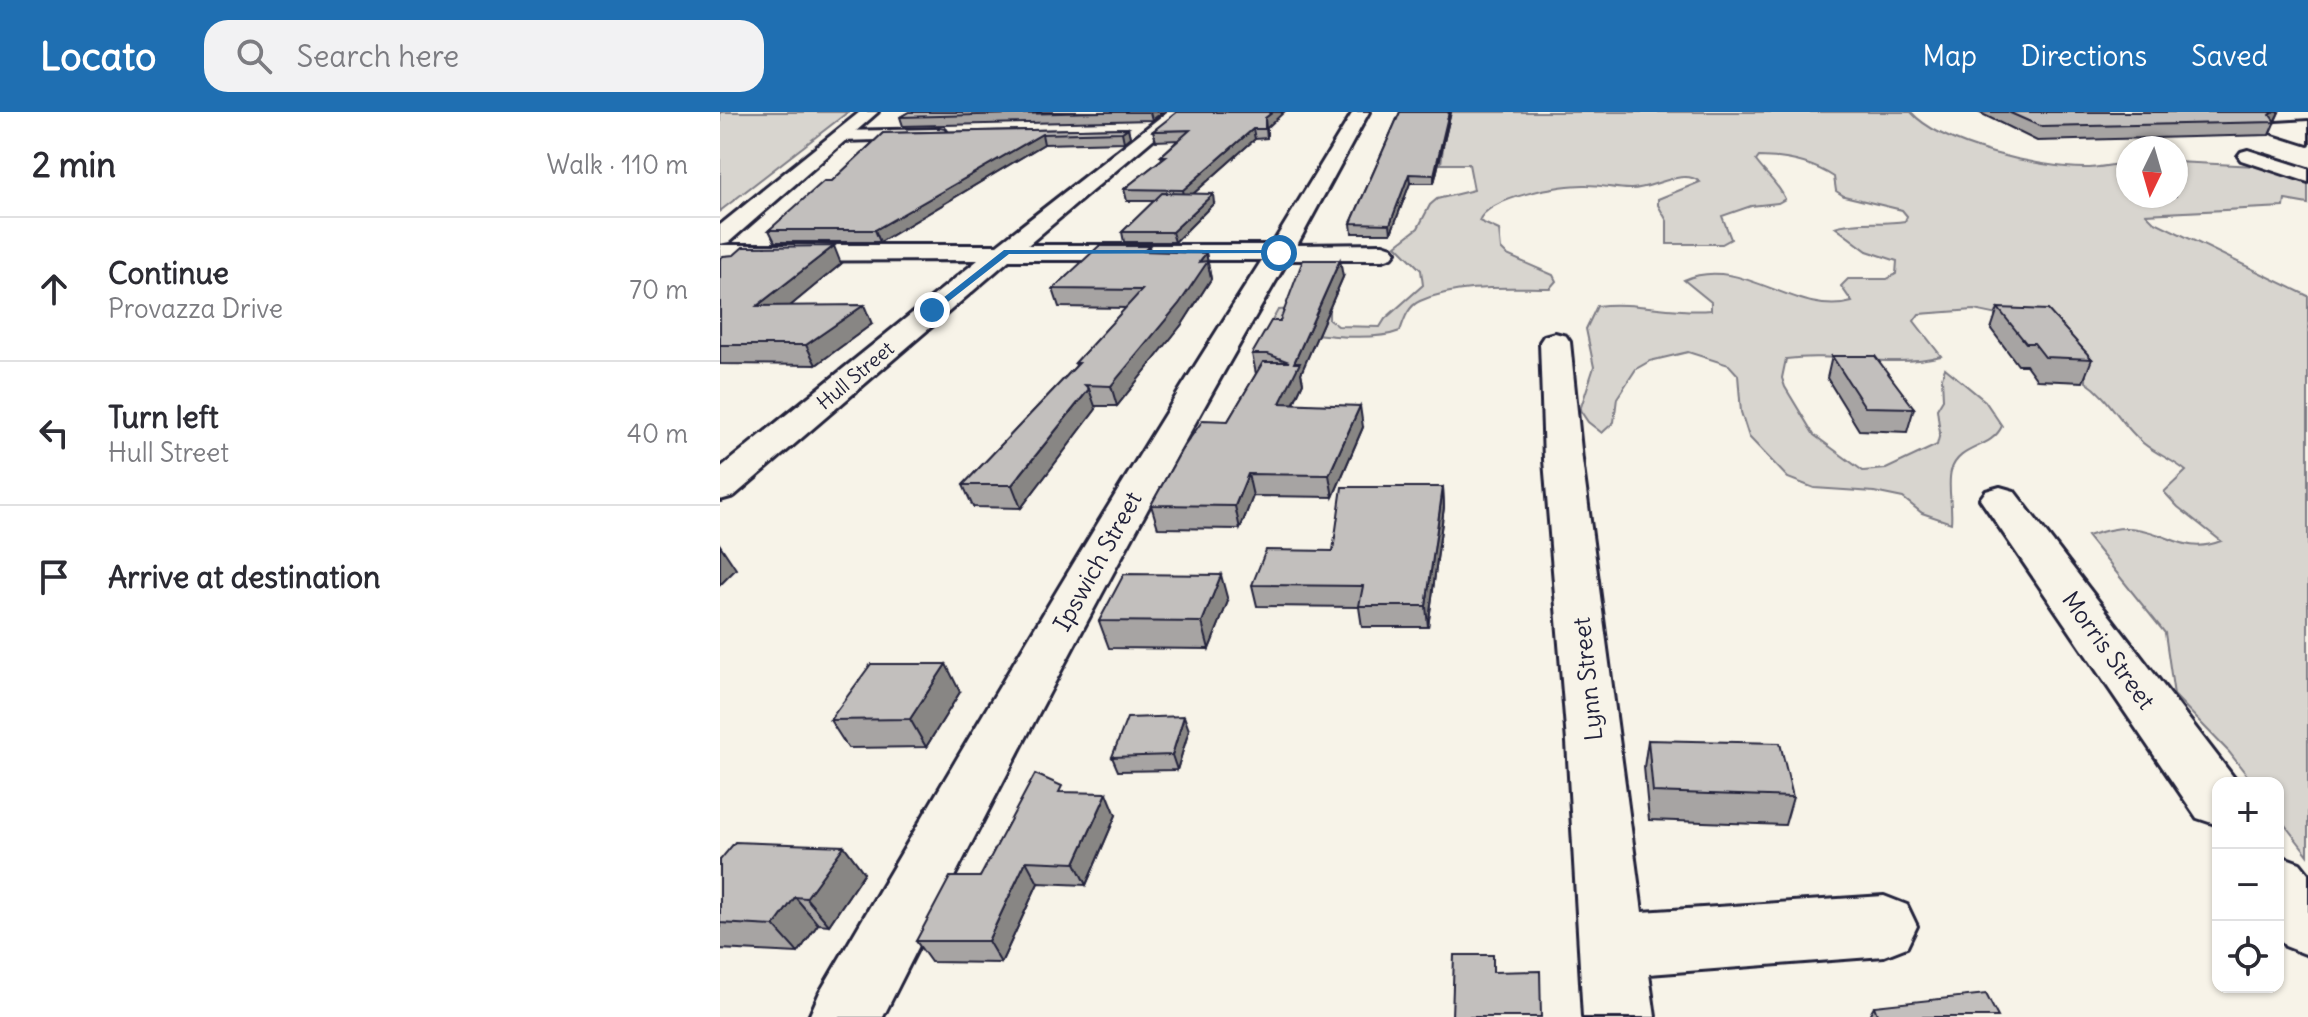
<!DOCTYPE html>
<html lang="en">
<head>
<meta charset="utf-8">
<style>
	body { margin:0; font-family:Delius,sans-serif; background:#f2f2f3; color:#2b2b33 }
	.controls { position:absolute; right:24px; bottom:24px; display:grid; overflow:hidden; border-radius:16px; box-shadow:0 2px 6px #0004 }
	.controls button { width:72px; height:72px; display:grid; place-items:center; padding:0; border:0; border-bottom:2px solid #e1e1e2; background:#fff; color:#2b2b33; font:40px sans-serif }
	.compass { position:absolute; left:1396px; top:24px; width:72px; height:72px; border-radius:50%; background:#fff; box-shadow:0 2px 6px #0004; rotate:185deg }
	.stop { position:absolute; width:24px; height:24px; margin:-18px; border:6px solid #1f6fb2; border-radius:50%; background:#fff }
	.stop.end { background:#1f6fb2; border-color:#fff; box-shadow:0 2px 8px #0008 }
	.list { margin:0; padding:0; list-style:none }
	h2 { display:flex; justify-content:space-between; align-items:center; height:104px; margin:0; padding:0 32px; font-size:34px }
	h2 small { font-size:26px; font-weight:400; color:#7c7c81 }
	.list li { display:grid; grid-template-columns:52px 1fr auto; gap:24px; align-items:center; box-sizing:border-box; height:144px; padding:0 32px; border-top:2px solid #e1e1e2 }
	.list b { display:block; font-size:30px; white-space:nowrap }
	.list p { margin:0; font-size:26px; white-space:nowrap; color:#7c7c81 }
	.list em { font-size:26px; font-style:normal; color:#7c7c81 }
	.icon { flex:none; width:44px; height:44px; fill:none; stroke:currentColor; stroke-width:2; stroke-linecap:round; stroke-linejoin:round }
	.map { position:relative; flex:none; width:1588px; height:905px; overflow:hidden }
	header { display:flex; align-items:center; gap:48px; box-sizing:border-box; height:112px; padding:0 40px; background:#1f6fb2; color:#fff }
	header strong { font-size:38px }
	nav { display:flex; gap:44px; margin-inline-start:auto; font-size:28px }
	.search { width:560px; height:72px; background:#f2f2f3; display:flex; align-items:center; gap:20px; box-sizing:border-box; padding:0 28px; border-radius:24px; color:#7c7c81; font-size:30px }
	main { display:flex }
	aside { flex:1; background:#fff }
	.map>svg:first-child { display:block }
	.green { fill:#d8d5cf; stroke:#7d7c85; stroke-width:2 }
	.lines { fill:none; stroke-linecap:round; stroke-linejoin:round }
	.minor-casing { stroke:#22223b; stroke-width:6 }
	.major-casing { stroke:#22223b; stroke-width:6 }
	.minor { fill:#f7f3e8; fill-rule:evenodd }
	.major { fill:#f7f3e8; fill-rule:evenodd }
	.wall { fill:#a7a4a3; stroke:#22223b; stroke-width:2 }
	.shaded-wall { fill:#888684; stroke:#22223b; stroke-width:2 }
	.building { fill:#c2bfbd; stroke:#22223b; stroke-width:2 }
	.route { fill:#1f6fb2 }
	.labels { text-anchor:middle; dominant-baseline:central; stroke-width:7; stroke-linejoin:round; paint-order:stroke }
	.far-street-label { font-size:20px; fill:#22223b; stroke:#f7f3e8 }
	.street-label { font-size:24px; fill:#22223b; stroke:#f7f3e8 }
</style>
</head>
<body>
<header>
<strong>Locato</strong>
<div class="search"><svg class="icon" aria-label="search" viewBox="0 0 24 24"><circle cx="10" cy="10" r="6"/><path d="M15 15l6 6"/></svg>Search here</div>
<nav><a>Map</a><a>Directions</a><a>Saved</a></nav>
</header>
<main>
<aside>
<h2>2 min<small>Walk · 110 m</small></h2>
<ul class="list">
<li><svg class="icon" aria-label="ahead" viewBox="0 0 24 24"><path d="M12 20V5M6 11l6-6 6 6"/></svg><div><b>Continue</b><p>Provazza Drive</p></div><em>70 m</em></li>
<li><svg class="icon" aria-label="left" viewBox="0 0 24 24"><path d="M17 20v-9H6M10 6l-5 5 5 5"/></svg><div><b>Turn left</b><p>Hull Street</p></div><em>40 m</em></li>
<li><svg class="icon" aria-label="arrive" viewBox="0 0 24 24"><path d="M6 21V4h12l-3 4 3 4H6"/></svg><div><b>Arrive at destination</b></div></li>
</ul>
</aside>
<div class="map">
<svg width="1588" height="905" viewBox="0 0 1588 905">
	<rect width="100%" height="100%" fill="#f7f3e8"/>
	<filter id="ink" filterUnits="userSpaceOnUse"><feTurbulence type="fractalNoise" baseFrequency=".0125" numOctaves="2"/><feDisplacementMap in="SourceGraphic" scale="16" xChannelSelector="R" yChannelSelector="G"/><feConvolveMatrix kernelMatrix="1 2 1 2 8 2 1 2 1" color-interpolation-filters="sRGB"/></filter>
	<g filter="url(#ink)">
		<!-- green -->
		<g class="green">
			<polygon points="0,0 128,0 0,99"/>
			<path d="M707,0H1191C1221,34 1320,56 1365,56C1380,56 1393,52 1408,51V84H1456V50L1537,54L1588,67V92L1565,88L1564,95L1426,102L1433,109L1588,184V743L1558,704V671H1533L1509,640L1454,583L1445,521L1367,424C1383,419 1400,414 1417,417C1451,422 1465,443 1501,429L1458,395L1444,380L1466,359C1453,348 1436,342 1423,331C1401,313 1390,286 1366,270V252L1297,207L1254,198L1199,202L1194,209L1221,244C1170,257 1118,240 1066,247L1062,266L1065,275L1094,323L1143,359L1166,357L1217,333L1220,321L1217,297L1223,287L1222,266L1225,256L1265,289L1282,314C1271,338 1239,332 1231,359C1227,375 1233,394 1231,411L1202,401L1183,386L1154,380L1094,376L1068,366L1029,325L1021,300L1018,263L1009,253L968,240L930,249L916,257L897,286L894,310L882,321L868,310L860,298L874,255L866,217L877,194C915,189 953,202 991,198V190L964,168C1022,142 1075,206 1132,190L1121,174L1128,167H1167L1176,162L1177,149L1147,139L1115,115C1136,108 1162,113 1185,109L1187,104L1182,98L1124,84L1116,79L1114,65C1091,50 1065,45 1039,45L1036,49C1046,63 1058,71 1065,87L1058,91L1031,94L1002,104L1011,127L1002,132H947V109L938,93V87L980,70C962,55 932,78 910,77C896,77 881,73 867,73C843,72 768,85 759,109L779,118L781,137L787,143L833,163L836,169L830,176C787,176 740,172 700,189C688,194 684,208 680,219C650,231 581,222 549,214L558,198L594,196L609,199V207L618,214L660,215L665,207L703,173L701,158L676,133L698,116L710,93L717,87L754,78L749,52H721L726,11Z"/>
		</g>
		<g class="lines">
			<!-- minor casing -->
			<g class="minor-casing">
				<g id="minor">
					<path d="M447,0H465L308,133H552L633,0H649L577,133L663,132L672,135L676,140L672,145L663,148H568C424,395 292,649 163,905H89L100,880C244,634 388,388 542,148H289L14,384L0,388V356L258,148L0,149V133H277Z"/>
					<polygon points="1588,9 1588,32 1550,20 1547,16 1556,11"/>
					<polygon points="219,17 225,18 228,22 225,26 121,29 112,24 121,19"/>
					<polygon points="1528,38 1588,57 1588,70 1521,48 1518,44 1521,40"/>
					<polygon points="835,221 846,224 850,230 862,348 922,800 1164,784 1187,793 1197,814 1187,835 1164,844 929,862 935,905 863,905 847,630 824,348 820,230 824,224"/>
					<polygon points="1280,375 1294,379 1518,671 1498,671 1498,713 1477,706 1260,387 1266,379"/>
					<polygon points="1558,743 1580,751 1588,761 1588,843 1565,834 1558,824"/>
				</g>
			</g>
			<!-- major casing -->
			<g class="major-casing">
				<polygon id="major" points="140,0 158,0 9,130 0,132 0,113"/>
			</g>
			<!-- minor -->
			<use href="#minor" class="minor"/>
			<!-- major -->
			<use href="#major" class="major"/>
		</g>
		<!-- wall -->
		<g class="wall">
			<polygon points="189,0 443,0 432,8 183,14 180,5"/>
			<polygon points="680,0 731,0 714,71 690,71 671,121 632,121 631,111"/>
			<polygon points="1258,0 1559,0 1549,23 1317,29"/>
			<polygon points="408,16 410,25 404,30 324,32 160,130 55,130 49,118 112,69 163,21"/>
			<polygon points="547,16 547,26 535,27 473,82 494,91 455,130 404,130 402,120 434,89 407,89 404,77 442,47 441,44 458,28 436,29 433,19"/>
			<polygon points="429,134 430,139 486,141 491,167 463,211 397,294 374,294 376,297 301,396 253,395 243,373 356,254 355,251 406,196 339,195 333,177"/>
			<polygon points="0,147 121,152 70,194 152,212 96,253 0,252"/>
			<polygon points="623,165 581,261 583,271 574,291 643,315 613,385 533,384 520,417 438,416 431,393 508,309 536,262 532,242 560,209"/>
			<polygon points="1278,196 1372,247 1363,270 1317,268 1306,253 1298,253 1271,217"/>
			<polygon points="1112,244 1194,296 1187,320 1139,318 1107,266"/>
			<polygon points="723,375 724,395 708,515 642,515 639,495 537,494 532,473 613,439"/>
			<polygon points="508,489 489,537 389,536 379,509"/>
			<polygon points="240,580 206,635 128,636 110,608"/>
			<polygon points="469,618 457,658 398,659 392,645"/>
			<polygon points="928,628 1073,685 1065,713 929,708 924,655"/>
			<polygon points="344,680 396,703 366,773 318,771 281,851 211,850 196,829"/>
			<polygon points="124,734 144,761 109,813 98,812 78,841 0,837 0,748"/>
			<polygon points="1154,894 1278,905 1148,905"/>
		</g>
		<!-- shaded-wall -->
		<g class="shaded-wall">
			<polygon points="430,0 443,0 432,8"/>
			<polygon points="553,0 564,0 547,16 547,26 545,6"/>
			<polygon points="729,0 731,0 714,71 714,63"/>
			<polygon points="1554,0 1559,0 1555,8 1552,10 1550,3"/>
			<polygon points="408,16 410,25 404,30 402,20"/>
			<polygon points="533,17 535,27 465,89 463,78"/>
			<polygon points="322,22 324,32 160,130 155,118"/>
			<polygon points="689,62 690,71 671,121 670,112"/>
			<polygon points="493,82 494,91 455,130 452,120"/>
			<polygon points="114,134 121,152 47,213 37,194"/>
			<polygon points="486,141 491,167 463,211 397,294 391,274"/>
			<polygon points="620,148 623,165 581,261 583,271 564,312 560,291 574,251"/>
			<polygon points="144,193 152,212 96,253 86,233"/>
			<polygon points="369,277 376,297 301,396 292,373"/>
			<polygon points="640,294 643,315 613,385 609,363"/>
			<polygon points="528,362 533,384 520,417 515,394"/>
			<polygon points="723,375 724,395 708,515 706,494"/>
			<polygon points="0,433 16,457 0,473"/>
			<polygon points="501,463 508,489 489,537 482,510"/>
			<polygon points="226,552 240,580 206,635 190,607"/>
			<polygon points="464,604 469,618 457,658 452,643"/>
			<polygon points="387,681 396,703 366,773 355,751"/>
			<polygon points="124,734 144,761 109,813 86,786"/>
			<polygon points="306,749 318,771 281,851 268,829"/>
			<polygon points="75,785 98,812 78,841 54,814"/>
		</g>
		<!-- building -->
		<g class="building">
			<polygon points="189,0 383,0 180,5"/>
			<polygon points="457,0 553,0 545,6 545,17 533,17 463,78 404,77 446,44 441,44 470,18 433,19"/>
			<polygon points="680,0 729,0 714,63 689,62 670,112 631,111"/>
			<polygon points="1288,0 1554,0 1550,3 1555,10 1322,15"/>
			<polygon points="408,16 402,20 322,22 155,118 49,118 104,69 112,69 163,21"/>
			<polygon points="442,81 493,82 452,120 402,120"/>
			<polygon points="114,134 37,194 144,193 86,233 0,233 0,147 3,144 14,143 23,135"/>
			<polygon points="379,134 429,134 424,139 486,141 479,150 488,149 459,192 391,274 365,273 369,277 292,373 243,373 359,251 355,251 422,178 333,177"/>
			<polygon points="583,148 620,148 574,251 580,251 560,291 640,294 609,363 528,362 515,394 431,393 461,339 483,308 508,309 543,250 569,250 548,242 532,242 551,209 560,209"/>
			<polygon points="1278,196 1328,198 1372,247 1325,245 1314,231 1306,231"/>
			<polygon points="1112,244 1155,244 1194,296 1145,295"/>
			<polygon points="622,375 723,375 706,494 639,494 643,474 532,473 546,438 613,439"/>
			<polygon points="404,462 501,463 482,510 379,509"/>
			<polygon points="151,552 226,552 190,607 110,608"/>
			<polygon points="464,604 452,643 392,645 407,606"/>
			<polygon points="928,628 1060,631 1073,685 933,680"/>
			<polygon points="315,662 342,674 339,680 387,681 355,751 306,749 268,829 196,829 230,765 260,765"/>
			<polygon points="15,730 124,734 86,786 75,785 54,814 0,811 0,748"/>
			<polygon points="734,843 773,843 773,860 820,859 821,905 732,905"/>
			<polygon points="1266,882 1278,905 1158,905 1154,894"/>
		</g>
	</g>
	<!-- route -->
	<polygon class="route" points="284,138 559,138 562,141 289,142 215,200 209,200 209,197"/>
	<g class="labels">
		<!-- far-street labels -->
		<g class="far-street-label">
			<text transform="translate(135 263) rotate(-40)">Hull Street</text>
		</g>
		<!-- street labels -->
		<g class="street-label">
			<text transform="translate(377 449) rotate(-61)">Ipswich Street</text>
			<text transform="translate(1389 538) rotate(54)">Morris Street</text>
			<text transform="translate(867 567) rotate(-96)">Lynn Street</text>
		</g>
	</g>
</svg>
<div class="controls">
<button>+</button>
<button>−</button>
<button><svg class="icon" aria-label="locate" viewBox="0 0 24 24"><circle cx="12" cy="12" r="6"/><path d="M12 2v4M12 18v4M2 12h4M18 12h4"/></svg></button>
</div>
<svg class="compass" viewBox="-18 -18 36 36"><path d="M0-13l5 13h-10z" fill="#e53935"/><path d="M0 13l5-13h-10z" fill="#7c7c81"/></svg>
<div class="stop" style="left:559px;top:141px"></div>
<div class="stop end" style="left:212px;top:198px"></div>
</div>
</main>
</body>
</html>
